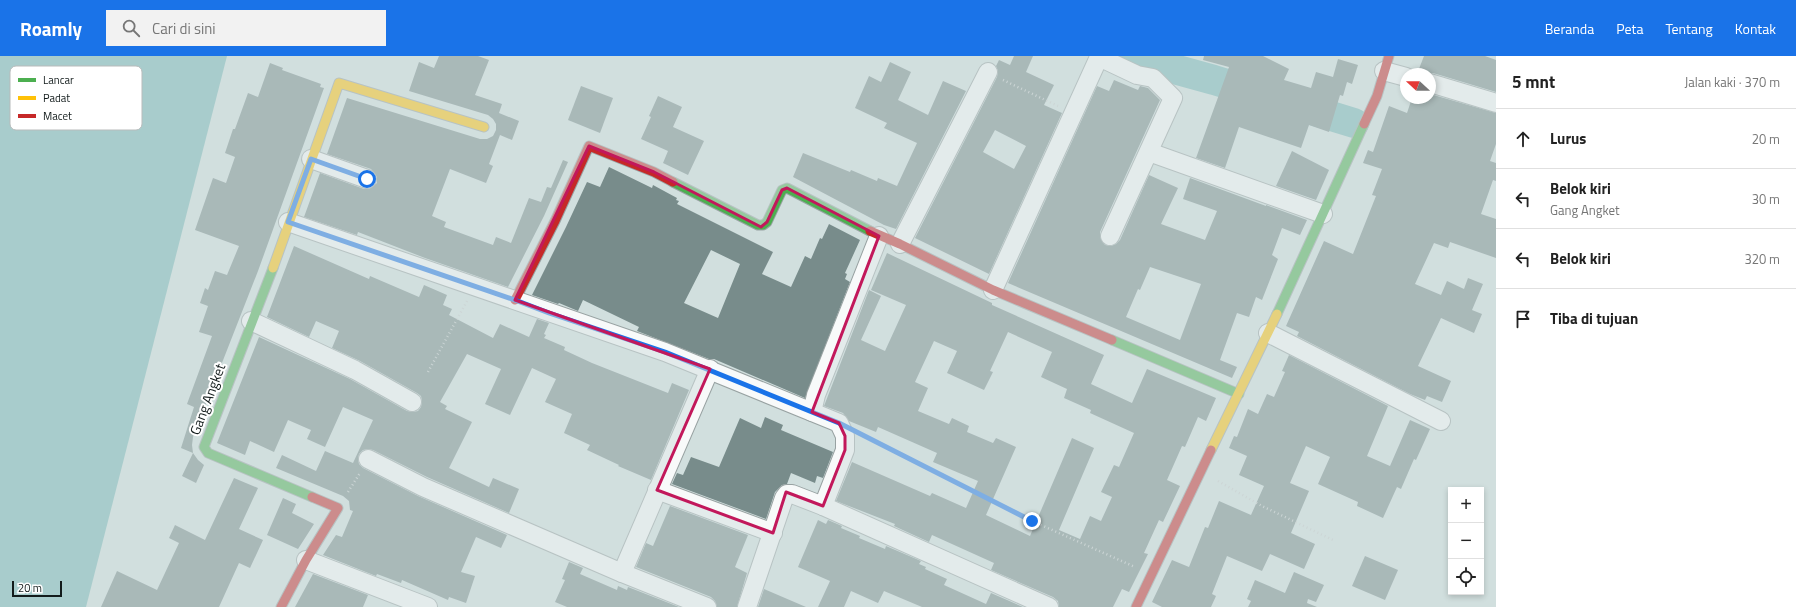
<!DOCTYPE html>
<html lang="id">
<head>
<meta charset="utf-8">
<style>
	body { margin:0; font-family:"Titillium Web",sans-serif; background:#f2f2f2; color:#222 }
	.controls { position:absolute; right:12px; bottom:12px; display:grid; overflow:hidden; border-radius:0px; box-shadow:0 2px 6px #0003 }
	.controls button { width:36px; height:36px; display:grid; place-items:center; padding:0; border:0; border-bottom:1px solid #e0e0e0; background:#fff; color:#222; font:20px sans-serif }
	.compass { position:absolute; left:1400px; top:12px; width:36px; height:36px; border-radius:50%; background:#fff; box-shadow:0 2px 6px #0003; rotate:291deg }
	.scale { position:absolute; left:12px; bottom:10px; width:50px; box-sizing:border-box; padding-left:4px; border:2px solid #121b1b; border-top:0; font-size:11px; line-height:14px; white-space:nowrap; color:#121b1b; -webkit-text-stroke:3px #fff; paint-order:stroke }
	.stop { position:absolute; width:12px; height:12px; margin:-9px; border:3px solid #1a73e8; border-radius:50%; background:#fff }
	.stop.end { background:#1a73e8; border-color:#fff; box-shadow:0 1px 4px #0008 }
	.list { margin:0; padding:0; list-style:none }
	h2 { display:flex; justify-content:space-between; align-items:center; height:52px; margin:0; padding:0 16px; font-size:17px }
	h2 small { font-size:13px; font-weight:400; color:#767676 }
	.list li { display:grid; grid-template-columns:26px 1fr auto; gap:12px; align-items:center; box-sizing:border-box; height:60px; padding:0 16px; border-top:1px solid #e0e0e0 }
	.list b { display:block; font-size:15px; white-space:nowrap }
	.list p { margin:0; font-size:13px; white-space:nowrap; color:#767676 }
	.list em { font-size:13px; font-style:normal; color:#767676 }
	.icon { flex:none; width:22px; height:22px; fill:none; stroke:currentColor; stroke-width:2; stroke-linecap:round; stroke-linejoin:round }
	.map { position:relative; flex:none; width:1496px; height:551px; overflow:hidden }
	header { display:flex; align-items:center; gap:24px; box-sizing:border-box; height:56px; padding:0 20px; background:#1a73e8; color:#fff }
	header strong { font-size:19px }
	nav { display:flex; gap:22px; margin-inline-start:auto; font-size:14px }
	.search { width:280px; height:36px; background:#f2f2f2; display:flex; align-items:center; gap:10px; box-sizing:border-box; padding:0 14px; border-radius:0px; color:#767676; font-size:15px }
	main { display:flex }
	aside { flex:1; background:#fff }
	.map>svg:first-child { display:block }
	.water { fill:#76b7b5 }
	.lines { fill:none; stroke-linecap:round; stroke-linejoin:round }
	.river { stroke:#76b7b5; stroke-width:30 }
	.building { fill:#788c8b; fill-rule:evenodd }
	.street-casing { stroke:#98a2a2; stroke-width:20 }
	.fast-casing { stroke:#98a2a2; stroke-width:11 }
	.slow-casing { stroke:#98a2a2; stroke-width:11 }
	.jam-casing { stroke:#98a2a2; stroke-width:11 }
	.path { stroke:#c6cbca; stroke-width:2.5; stroke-dasharray:1 3; stroke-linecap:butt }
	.street { stroke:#f8fafa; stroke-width:18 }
	.fast { stroke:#4caf50; stroke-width:9 }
	.slow { stroke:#ffc107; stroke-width:9 }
	.jam { stroke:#c62828; stroke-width:9 }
	.route { stroke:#1a73e8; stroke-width:5 }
	.marked { fill:none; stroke:#c2185b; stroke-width:3; stroke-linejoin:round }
	.labels { text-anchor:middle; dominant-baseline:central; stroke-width:4; stroke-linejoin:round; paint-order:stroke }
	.street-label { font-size:14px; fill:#121b1b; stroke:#fff }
	.key { fill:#fff; stroke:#b8bbbb; stroke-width:1 }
	.key-label { font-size:11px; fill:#121b1b }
</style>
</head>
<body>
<header>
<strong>Roamly</strong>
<div class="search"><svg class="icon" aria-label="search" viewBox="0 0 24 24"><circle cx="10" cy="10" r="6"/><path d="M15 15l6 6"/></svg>Cari di sini</div>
<nav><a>Beranda</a><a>Peta</a><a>Tentang</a><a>Kontak</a></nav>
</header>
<main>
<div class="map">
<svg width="1496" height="551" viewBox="0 0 1496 551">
	<rect width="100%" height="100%" fill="#d1dfde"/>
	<!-- water -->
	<polygon class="water" points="0,0 227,0 86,551 0,551"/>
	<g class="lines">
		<!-- river -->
		<polyline class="river" points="1127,0 1214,24 1354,67"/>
	</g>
	<!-- building -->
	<g class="building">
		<polygon points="439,0 478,0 489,4 475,39 502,48 499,57 519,65 512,84 500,79 489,108 493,110 486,127 450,113 432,160 446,166 444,171 493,189 496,181 511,187 529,142 541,146 547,131 551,132 563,104 568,106 544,160 508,231 425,202 358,176 357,179 304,161 320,117 364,133 369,133 377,127 377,121 371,113 327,98 347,42 480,83 487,83 493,80 496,74 496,68 493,63 488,59 409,35 419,6 434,12"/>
		<path d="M1014,0H1033L1026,16L1054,29L1044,49L1062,57L989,218L915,182L997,21L998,15L996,10L999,4L1010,9ZM995,74L1026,90L1014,113L983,96Z"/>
		<polygon points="1204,0 1263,0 1289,13 1284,24 1311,32 1316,16 1333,21 1338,3 1358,9 1352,28 1347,26 1343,40 1340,39 1329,76 1309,69 1301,92 1239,71 1225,112 1196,102 1229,11 1203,4"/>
		<polygon points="1424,0 1485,0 1496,4 1496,36 1433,17 1417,18"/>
		<polygon points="890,6 911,16 898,44 928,59 943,25 966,35 896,173 884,169 793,121 803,97 850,116 851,114 877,125 878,122 897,130 917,87 884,72 887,67 855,52 869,20 881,26"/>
		<polygon points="270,7 283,12 282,14 321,28 320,31 324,32 258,215 193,381 192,389 193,397 198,404 204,409 196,427 182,420 193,397 181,392 194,351 187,348 212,280 199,276 208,250 200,247 205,232 208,234 215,215 227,219 239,190 195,174 213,122 226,127 235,101 225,97 233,73 235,73 248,37 258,41"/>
		<path d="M1114,24L1138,34L1140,30L1148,32L1160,44L1100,176V181L1105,189L1111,190L1116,188L1120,184L1149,119L1178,132L1161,168L1205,184L1217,155L1183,143L1190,122L1266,150V149L1307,164L1300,179L1282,172L1272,199L1278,203L1262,244L1256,241L1249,261L1237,257L1220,304L1237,311L1232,322L1008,227L1097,30L1109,35ZM1150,211L1201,228L1180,284L1126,261L1138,233L1140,234Z"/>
		<polygon points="581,30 613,42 600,77 568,64"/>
		<polygon points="1430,38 1496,57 1496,88 1490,105 1496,107 1496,125 1493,124 1481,158 1496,163 1496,202 1450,186 1448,192 1434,187 1415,228 1441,239 1447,225 1464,233 1468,222 1483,228 1472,254 1482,258 1474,277 1441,262 1418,310 1451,325 1442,346 1427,340 1425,344 1410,338 1297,280 1299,276 1286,270 1324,185 1353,198 1376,140 1372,139 1382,113 1363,107 1368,94 1373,96 1389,50 1407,57 1412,42 1430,42"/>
		<polygon points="658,40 682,51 673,71 704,85 688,119 663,107 668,95 641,83 651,61 649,60"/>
		<polygon points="1292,95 1329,114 1316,144 1276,130"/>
		<path d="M609,111L652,132L653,129L677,142L676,144L679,145L677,148L773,196L762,218L791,231L805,200L811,203L820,182L822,183L829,168L860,184L845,217L847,218L845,223L850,226L805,342L714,303H709L637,275L639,271L583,244L578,255L559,247L558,248L532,239L566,171L587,126L600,131ZM711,194L740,208L718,262L684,247Z"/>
		<polygon points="294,190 369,223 370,220 419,241 424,229 447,239 443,249 452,253 449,259 493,282 500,268 529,281 537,263 549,267 544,278 546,279 544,282 565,291 564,294 592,307 668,337 672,327 689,334 651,424 618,410 619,409 587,394 590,389 564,377 572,358 545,346 556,323 532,312 510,359 485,348 501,313 467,298 440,346 447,350 445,353 472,366 449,412 489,431 493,422 519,433 509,457 427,421 373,394 368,393 363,394 359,398 358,403 359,408 363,412 418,440 507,479 501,492 476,481 461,516 475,520 466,547 449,541 448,544 402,524 401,527 377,518 376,520 323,499 336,479 342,481 353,455 350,454 349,445 343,440 276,412 282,399 316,415 325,395 353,407 373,364 343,351 325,391 307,383 311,374 288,364 274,396 250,385 245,399 217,387 259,281 350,323 407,355 413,356 418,355 421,351 422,345 421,340 417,337 360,305 332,292 339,275 316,265 309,281 267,261"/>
		<path d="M887,197L992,247V249L1104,299L1091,328L1132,347L1147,313L1216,342L1206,365L1198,361L1185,391L1182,390L1167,424L1180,430L1163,466L1159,464L1144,497L1148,498L1129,536L1122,533L1113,551H1059L1058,545L1053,541L991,514L994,507L932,479L929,486L894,470L895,468L836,445L852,406L930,440L932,437L966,452L978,425L933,406L937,397L878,371L876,376L849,365L843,357L824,350L869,234L881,240L861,284L885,295L906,249L871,234ZM1008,276L1052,296L1041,321L1067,333L1064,342L1091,354L1090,357L1134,377L1119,411L1114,409L1101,436L1112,441L1101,465L1090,460L1080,483L1059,474L1094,392L1072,382L1030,480L986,459L1016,391L996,382L993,387L967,376L969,370L952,362L949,368L918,355L928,332L915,326L934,285L957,295L947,317L984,334L993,316L990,315Z"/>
		<polygon points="1289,299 1388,350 1367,400 1390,410 1410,364 1430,373 1416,404 1414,403 1401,433 1397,431 1383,462 1357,450 1358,446 1318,428 1330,401 1306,390 1290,427 1309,435 1291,477 1315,488 1304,513 1270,498 1262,515 1227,500 1212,538 1216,540 1211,551 1162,551 1152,546 1172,504 1189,511 1205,471 1208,472 1219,445 1251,459 1264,430 1239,419 1247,400 1229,392 1234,380 1237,381 1248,353 1258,358 1267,338 1274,341 1285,316 1282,315"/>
		<polygon points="765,361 783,369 781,374 833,396 823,422 817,420 815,427 791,417 787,428 782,429 775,436 766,463 672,428 677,417 683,419 691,401 719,411 740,362 761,372"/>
		<polygon points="234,422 258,432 239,473 263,484 250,512 239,507 219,551 101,551 117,515 157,534 179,487 169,482 175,469 205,484"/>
		<polygon points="283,442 296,448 292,457 314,468 298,493 267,479"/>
		<polygon points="670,450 748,479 735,511 747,517 737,551 717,551 715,545 711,541 636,511 646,487 653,490"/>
		<polygon points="818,464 826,468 828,464 842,470 841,472 860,480 859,482 885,493 886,490 921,505 919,508 926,511 925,513 947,523 944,529 986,548 991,537 1023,551 922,551 884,535 878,547 851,535 844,551 818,551 830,525 798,511"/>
		<polygon points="1365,500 1398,514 1385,544 1352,530"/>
		<polygon points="569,506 583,512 580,518 617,534 618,530 627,534 628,531 679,551 567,551 555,546 565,524 562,523"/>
		<polygon points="1294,516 1324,529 1316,546 1308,543 1307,547 1317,551 1248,551 1251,545 1247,543 1255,524 1285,537"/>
		<polygon points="313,518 368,539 363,551 295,551"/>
		<polygon points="764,533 806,551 758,551"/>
	</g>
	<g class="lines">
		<!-- street casing -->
		<g class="street-casing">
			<g id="street">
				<polyline points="1384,15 1406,21"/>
				<polyline points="1430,27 1496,47"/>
				<polyline points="1149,96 1323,158"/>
				<polyline points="311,103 367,123"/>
				<polyline points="288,166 665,296 839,367 845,380 845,394 823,450"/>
				<polyline points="900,188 988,16"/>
				<polyline points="993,234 1099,1 1137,19 1153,22 1173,42 1110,180"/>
				<polyline points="251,265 355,314 412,346"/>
				<polyline points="1268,277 1441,365"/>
				<polyline points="812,356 816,339 879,180"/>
				<polyline points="368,403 423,431 622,517 707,551"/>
				<polyline points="657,434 773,477"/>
				<polyline points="306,504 428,551"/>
				<polyline points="622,517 710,313"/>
				<polyline points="747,551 784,442 787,438 792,438 823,450 1049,551"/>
			</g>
		</g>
		<!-- fast casing -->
		<g class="fast-casing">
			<g id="fast">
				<polyline points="673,126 758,169 763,169 767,166 782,134 787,132 870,175"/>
				<polyline points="273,212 204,391 208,397 312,441"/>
				<polyline points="1277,258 1364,68"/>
				<polyline points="1112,284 1239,338"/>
			</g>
		</g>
		<!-- slow casing -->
		<g class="slow-casing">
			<g id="slow">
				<polyline points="273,212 339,27 484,71"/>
				<polyline points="1211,394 1277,258"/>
			</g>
		</g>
		<!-- jam casing -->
		<g class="jam-casing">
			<g id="jam">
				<polyline points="1364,68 1377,40 1389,0"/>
				<polyline points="870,175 900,188 993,234 1112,284"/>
				<polyline points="515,244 555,165 589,90 654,116 673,126"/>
				<polyline points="281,551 306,504 338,452 312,441"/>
				<polyline points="1136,551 1211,394"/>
			</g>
		</g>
		<!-- path -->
		<g class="path">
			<polyline points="1003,24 1058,50"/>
			<polyline points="428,316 467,245"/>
			<polyline points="862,379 1032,465 1135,511"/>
			<polyline points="1218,425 1262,450 1335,485"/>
			<polyline points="348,436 360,417"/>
		</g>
		<!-- street -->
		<use href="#street" class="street"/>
		<!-- fast -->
		<use href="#fast" class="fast"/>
		<!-- slow -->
		<use href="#slow" class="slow"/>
		<!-- jam -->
		<use href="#jam" class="jam"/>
	</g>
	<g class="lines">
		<!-- route -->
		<polyline class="route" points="367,123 311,103 288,166 515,244 549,257 665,296 839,367 1032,465"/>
	</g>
	<!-- marked area -->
	<path d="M0 0H1496V551H0ZM589,90L654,116L761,171L767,166L782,134L787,132L879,180L812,356L839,367L845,380V394L823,450L786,436L773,477L657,434L710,313L515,244Z" fill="#d1dfde" fill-opacity=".55" fill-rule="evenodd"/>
	<path class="marked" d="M589,90L654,116L761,171L767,166L782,134L787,132L879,180L812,356L839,367L845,380V394L823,450L786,436L773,477L657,434L710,313L515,244Z"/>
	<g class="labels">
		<!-- street labels -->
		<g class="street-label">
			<text transform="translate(207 343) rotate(-69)">Gang Angket</text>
		</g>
	</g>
	<!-- legend -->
	<rect x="10" y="10" width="132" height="64" rx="6" class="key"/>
	<rect x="18" y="22" width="18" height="4" fill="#4caf50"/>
	<rect x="18" y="40" width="18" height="4" fill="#ffc107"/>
	<rect x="18" y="58" width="18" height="4" fill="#c62828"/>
	<g class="key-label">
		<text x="43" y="28">Lancar</text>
		<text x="43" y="46">Padat</text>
		<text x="43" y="64">Macet</text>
	</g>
</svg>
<div class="controls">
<button>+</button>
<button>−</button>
<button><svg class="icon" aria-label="locate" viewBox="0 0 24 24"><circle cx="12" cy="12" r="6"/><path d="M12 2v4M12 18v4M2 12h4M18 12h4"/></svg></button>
</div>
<svg class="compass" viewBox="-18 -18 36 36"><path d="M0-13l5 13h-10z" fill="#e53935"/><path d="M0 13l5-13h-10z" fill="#767676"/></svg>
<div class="scale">20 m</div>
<div class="stop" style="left:367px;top:123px"></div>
<div class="stop end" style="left:1032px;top:465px"></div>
</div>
<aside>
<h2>5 mnt<small>Jalan kaki · 370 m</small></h2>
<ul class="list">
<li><svg class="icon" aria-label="ahead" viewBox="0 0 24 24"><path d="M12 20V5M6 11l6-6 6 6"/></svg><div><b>Lurus</b></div><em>20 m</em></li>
<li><svg class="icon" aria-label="left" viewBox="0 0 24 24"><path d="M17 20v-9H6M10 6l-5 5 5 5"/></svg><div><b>Belok kiri</b><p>Gang Angket</p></div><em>30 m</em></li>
<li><svg class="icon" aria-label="left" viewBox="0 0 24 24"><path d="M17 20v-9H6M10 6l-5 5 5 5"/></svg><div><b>Belok kiri</b></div><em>320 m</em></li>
<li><svg class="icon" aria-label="arrive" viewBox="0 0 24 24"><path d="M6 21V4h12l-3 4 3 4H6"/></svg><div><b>Tiba di tujuan</b></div></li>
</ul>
</aside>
</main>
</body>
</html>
